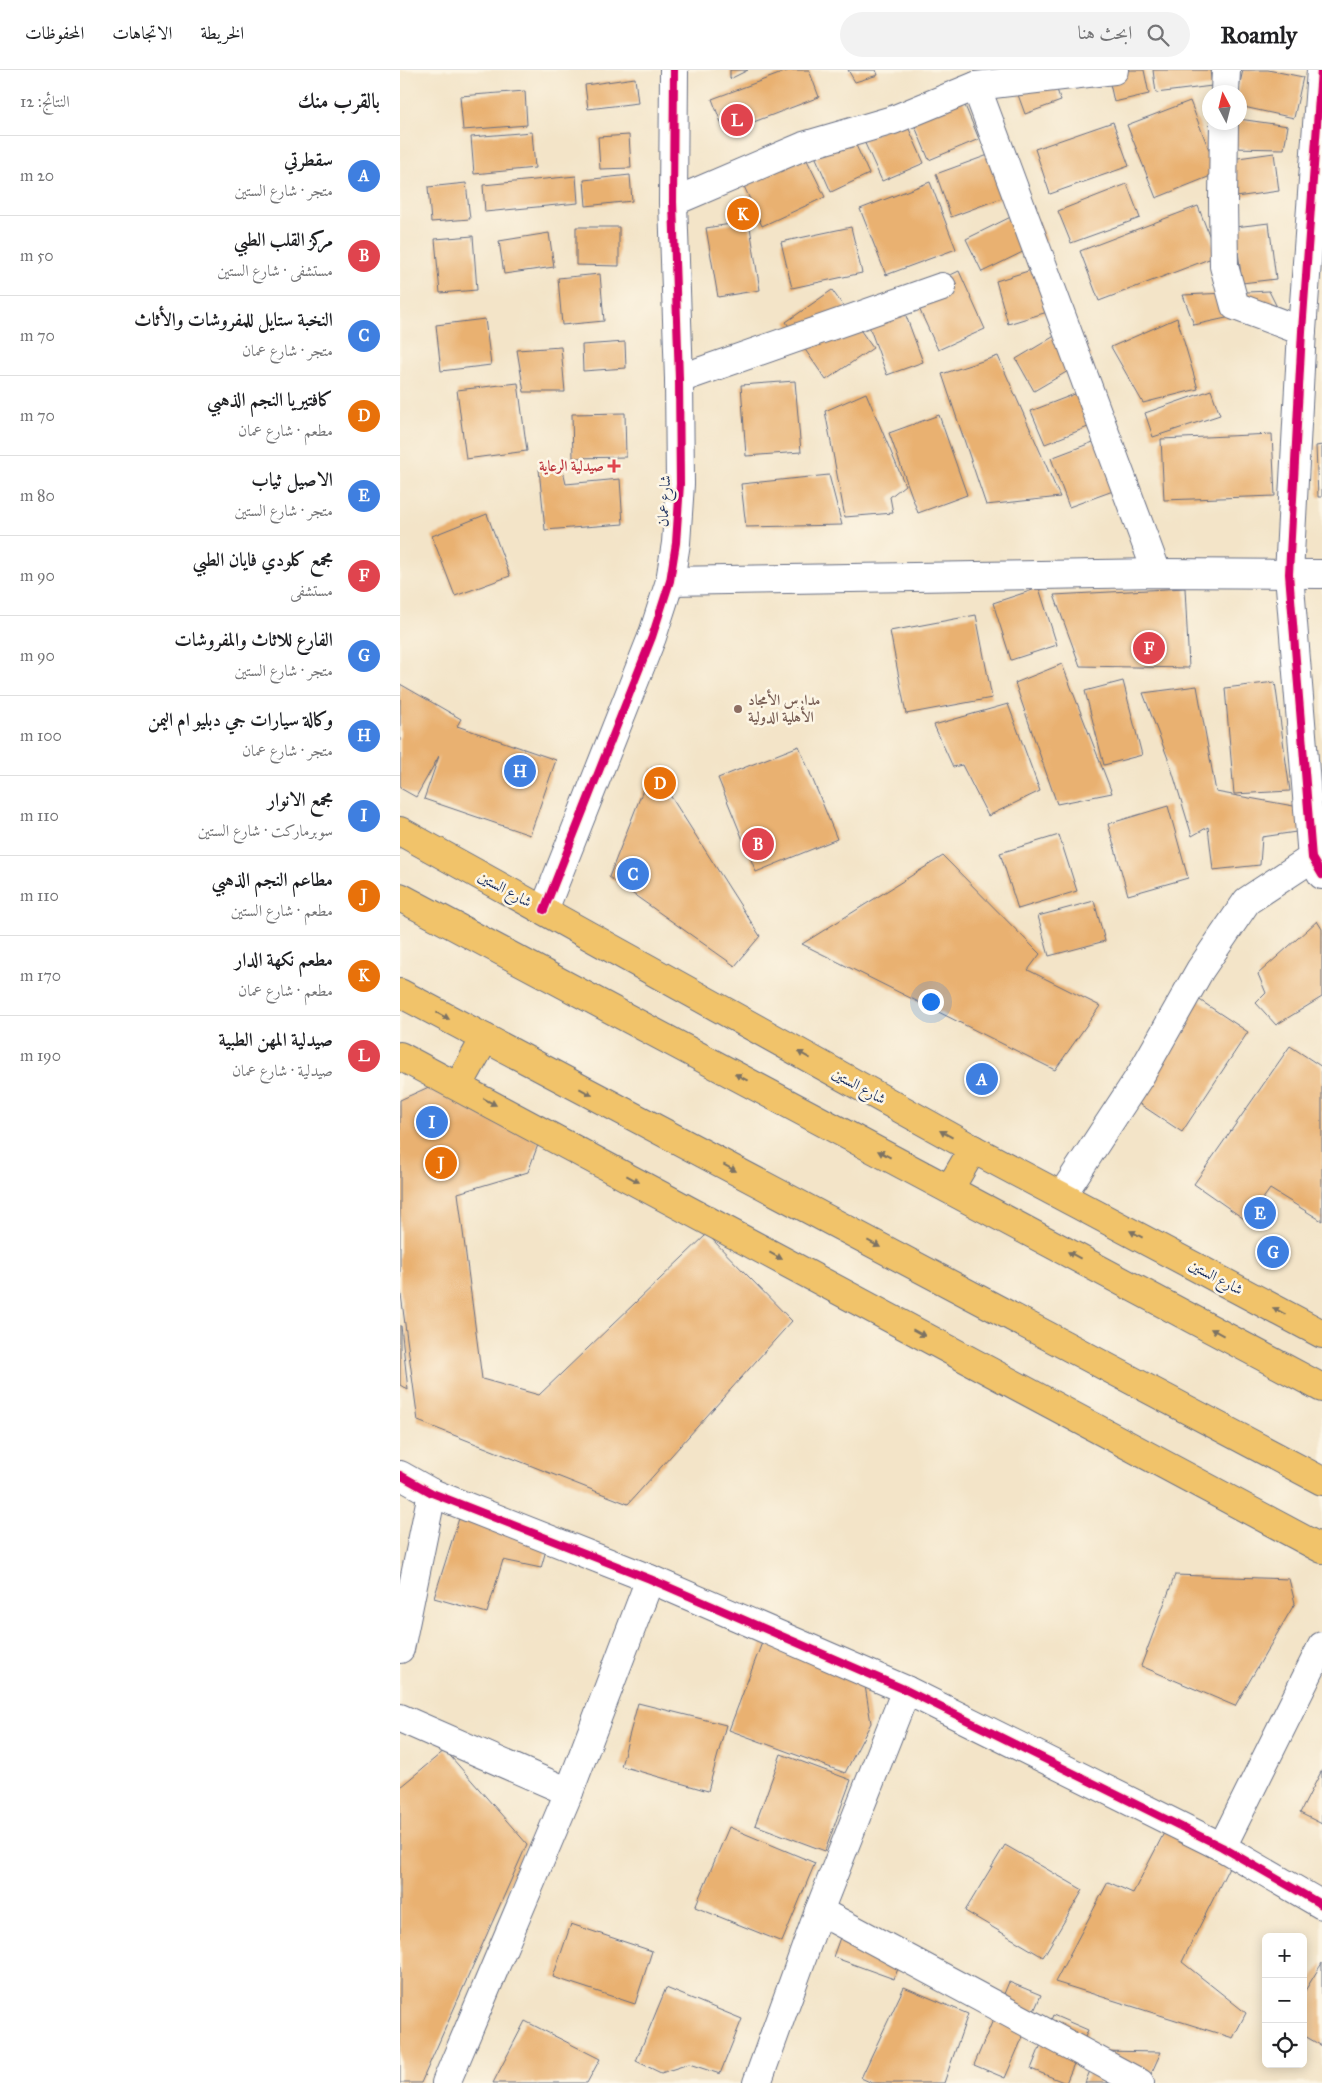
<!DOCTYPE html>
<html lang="ar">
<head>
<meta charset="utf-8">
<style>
	body { margin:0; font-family:"IM FELL Great Primer",Amiri,serif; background:#f2f2f2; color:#202124; direction:rtl }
	.controls { position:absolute; right:15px; bottom:15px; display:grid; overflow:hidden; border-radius:8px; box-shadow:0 2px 12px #0003 }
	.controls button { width:45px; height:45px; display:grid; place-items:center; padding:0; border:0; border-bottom:1px solid #e0e0e0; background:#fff; color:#202124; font:25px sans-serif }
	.compass { position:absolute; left:802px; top:15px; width:45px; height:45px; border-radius:50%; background:#fff; box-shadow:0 2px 12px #0003; rotate:353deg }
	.you { position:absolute; left:530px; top:931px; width:18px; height:18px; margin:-12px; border:4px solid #fff; border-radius:50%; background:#1a73e8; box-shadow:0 0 0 8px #1a73e833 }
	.badge { display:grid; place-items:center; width:32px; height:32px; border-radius:50%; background:#d1495b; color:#fff; font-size:16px; font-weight:700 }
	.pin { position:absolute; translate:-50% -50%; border:2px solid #fff; box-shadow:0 1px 5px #0006 }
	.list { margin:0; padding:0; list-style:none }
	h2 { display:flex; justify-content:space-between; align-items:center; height:65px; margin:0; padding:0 20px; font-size:21px }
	h2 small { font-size:16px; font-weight:400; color:#757577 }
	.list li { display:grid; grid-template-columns:32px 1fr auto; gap:15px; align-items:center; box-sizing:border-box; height:80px; padding:0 20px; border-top:1px solid #e0e0e0 }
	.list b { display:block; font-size:19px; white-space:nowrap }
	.list p { margin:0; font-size:16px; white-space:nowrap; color:#757577 }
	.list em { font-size:16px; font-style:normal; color:#757577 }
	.icon { flex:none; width:28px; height:28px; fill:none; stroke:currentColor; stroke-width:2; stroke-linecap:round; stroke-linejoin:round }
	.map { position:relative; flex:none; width:922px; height:2013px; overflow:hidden; direction:ltr }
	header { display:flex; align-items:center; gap:30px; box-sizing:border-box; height:70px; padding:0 25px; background:#fff; border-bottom:1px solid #e0e0e0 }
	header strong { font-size:24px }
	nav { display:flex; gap:28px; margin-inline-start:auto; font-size:18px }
	.search { width:350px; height:45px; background:#f2f2f2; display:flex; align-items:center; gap:12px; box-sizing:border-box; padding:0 18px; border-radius:28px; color:#757577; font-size:19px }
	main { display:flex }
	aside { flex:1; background:#fff }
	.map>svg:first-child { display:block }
	.building { fill:#e9b171 }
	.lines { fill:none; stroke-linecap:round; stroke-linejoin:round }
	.minor-casing { stroke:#676e83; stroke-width:30 }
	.primary-casing { stroke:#676e83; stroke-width:30 }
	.trunk-casing { stroke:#676e83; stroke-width:30 }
	.minor { stroke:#fff; stroke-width:28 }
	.primary { stroke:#f1c36a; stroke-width:28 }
	.trunk { stroke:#f1c36a; stroke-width:28 }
	.cycleway-casing { stroke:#fcf5e5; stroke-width:11 }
	.cycleway { stroke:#d6006c; stroke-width:8 }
	.oneway { fill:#7b7263 }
	.health-dot { fill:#e0444e; stroke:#fcf5e5; stroke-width:2 }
	.education-dot { fill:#8d6e63; stroke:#fcf5e5; stroke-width:2 }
	.labels { text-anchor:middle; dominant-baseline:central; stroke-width:5; stroke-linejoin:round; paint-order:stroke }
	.health-label { font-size:15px; font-weight:bold; fill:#be3a42; stroke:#fcf5e5; text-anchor:end }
	.street-label { font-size:15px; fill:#1b2f5e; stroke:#fcf5e5 }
	.education-label { font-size:15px; font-weight:bold; fill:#785e54; stroke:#fcf5e5; text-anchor:start }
</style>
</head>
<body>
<header>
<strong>Roamly</strong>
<div class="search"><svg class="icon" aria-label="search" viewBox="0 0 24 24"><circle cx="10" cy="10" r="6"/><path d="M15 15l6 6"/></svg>ابحث هنا</div>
<nav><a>الخريطة</a><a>الاتجاهات</a><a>المحفوظات</a></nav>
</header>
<main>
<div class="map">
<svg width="922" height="2013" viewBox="0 0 922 2013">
	<rect width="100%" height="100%" fill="#fcf5e5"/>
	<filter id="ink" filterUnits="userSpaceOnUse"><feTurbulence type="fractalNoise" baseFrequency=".02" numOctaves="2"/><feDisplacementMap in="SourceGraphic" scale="10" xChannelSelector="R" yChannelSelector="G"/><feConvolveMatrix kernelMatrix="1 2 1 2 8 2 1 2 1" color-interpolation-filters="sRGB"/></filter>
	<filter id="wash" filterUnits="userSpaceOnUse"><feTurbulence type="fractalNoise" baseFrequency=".0096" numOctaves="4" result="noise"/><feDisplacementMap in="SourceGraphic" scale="20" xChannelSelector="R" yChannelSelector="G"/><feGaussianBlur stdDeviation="1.12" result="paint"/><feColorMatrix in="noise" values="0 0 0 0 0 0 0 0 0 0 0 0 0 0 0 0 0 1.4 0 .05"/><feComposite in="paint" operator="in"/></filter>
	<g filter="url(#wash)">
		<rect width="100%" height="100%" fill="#f3e4c8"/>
		<g id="blocks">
			<!-- building -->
			<g class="building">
				<polygon points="330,0 348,0 330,9"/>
				<polygon points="390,0 409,0 419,27 325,63 312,29"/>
				<polygon points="448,0 476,0 478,5 455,12"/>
				<polygon points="609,0 650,0 661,31 625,44"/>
				<polygon points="707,0 744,0 749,24 714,32"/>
				<polygon points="753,0 810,0 812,16 756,23"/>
				<polygon points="843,0 868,0 903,7 894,48 839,36 838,22"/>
				<polygon points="235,8 238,33 188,39 185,15"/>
				<polygon points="125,21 127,55 63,60 60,26"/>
				<polygon points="561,26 579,69 529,90 511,47"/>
				<polygon points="790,31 818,103 756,128 727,55"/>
				<polygon points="839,49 888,56 884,79 830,78 834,52 839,52"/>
				<polygon points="505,50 524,93 482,111 463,69"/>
				<polygon points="713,52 729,96 650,124 635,79"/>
				<polygon points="446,53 469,104 431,122 408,70"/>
				<polygon points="132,62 135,98 74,104 71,67"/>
				<polygon points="229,65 231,98 200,99 198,67"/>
				<polygon points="874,83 879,121 836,127 831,89"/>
				<polygon points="591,84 607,126 551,147 536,104"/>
				<polygon points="405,86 425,127 362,156 343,114"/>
				<polygon points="230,105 232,131 186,136 184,110"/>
				<polygon points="176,106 178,133 85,142 83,115"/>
				<polygon points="530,112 556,179 486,205 460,139"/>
				<polygon points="66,113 70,149 31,152 28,117"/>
				<polygon points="727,114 740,148 671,173 658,141"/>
				<polygon points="798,136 817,186 699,231 680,181"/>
				<polygon points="631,137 647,170 582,202 566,169"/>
				<polygon points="349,151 360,220 318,227 306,158"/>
				<polygon points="869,153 876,209 842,213 835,157"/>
				<polygon points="176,157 219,157 219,196 176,195"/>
				<polygon points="451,157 462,203 392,218 381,172"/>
				<polygon points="149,163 154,197 104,204 99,171"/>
				<polygon points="73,166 77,220 40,223 35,169"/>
				<polygon points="641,197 654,240 608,254 596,211"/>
				<polygon points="559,201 585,259 538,280 512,223"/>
				<polygon points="200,204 204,251 162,255 158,208"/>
				<polygon points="432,220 473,278 426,310 386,252"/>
				<polygon points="869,221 877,237 794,255 783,225"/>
				<polygon points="505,243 523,292 487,305 469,256"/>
				<polygon points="777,248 798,319 743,333 711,277"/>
				<polygon points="85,249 91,295 41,301 36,255"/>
				<polygon points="673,255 692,287 634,321 616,289"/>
				<polygon points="225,272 226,298 183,301 182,275"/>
				<polygon points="161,277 165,322 124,322 117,280"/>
				<polygon points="598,286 660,427 586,435 542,304"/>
				<polygon points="395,311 401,382 346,386 341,315"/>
				<polygon points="118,313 127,381 66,389 57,320"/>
				<polygon points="811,320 820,345 753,367 745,343"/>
				<polygon points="680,322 693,355 645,374 631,341"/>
				<polygon points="466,323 505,415 490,427 493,443 445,447 425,341"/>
				<polygon points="225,343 226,387 173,388 172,344"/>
				<polygon points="539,345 567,425 518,443 489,363"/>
				<polygon points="717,363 735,413 669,437 651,388"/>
				<polygon points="872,364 875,426 764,430 761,369"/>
				<polygon points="922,375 922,427 918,427 916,376"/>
				<polygon points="162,397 166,414 220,409 223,454 145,460 139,399"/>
				<polygon points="429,405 442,455 346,457 341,414"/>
				<polygon points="87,444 110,506 55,526 32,466"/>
				<polygon points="639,518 657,575 611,590 593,533"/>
				<polygon points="785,518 789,598 680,596 654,525"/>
				<polygon points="576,545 592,628 506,644 490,561"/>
				<polygon points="662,594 712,723 657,734 615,613"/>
				<polygon points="723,611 742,685 704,695 685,621"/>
				<polygon points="875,612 890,721 834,724 825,618"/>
				<polygon points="0,614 61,649 57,656 156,690 130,765 24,729 39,686 16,727 0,718"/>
				<polygon points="797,616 816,722 899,737 903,761 862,767 860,795 813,800 808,757 792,766 770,694 743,623"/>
				<polygon points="608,634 640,721 588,746 562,695 553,697 534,655"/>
				<polygon points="399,676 437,769 356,802 318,708"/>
				<polygon points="252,697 360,866 335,896 209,807"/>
				<polygon points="768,736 788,808 728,825 708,754"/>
				<polygon points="659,765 677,821 618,839 600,783"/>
				<polygon points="543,786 640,884 628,900 700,936 655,1000 402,874"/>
				<polygon points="694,831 705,871 649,886 638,846"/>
				<polygon points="917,851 922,859 922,927 876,955 856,933 866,923 858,904"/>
				<polygon points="786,921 848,962 782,1062 720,1021"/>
				<polygon points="890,976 922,997 922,1151 870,1119 847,1151 794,1114"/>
				<polygon points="42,1011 139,1072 128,1102 58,1123 82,1309 139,1325 307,1164 392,1251 228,1434 18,1351 0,1217 0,1030"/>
				<polygon points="0,1256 1,1256 8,1320 0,1315"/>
				<polygon points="61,1442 148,1473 141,1498 103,1490 87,1543 34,1528"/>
				<polygon points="775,1505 889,1509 895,1533 835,1636 741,1596"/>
				<polygon points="369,1554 462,1597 471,1653 445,1703 329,1660"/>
				<polygon points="238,1633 326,1655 308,1721 221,1696"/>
				<polygon points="45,1680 127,1774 21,2013 0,2013 0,1717"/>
				<polygon points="381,1684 451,1710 425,1781 355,1755"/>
				<polygon points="922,1700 922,1754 900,1743"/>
				<polygon points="329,1757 415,1793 382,1872 295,1837"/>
				<polygon points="765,1761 830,1795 782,1892 846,1943 833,1968 655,1912 708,1812 733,1823"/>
				<polygon points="605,1775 683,1820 643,1887 565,1841"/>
				<polygon points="171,1854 252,1881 235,1934 153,1907"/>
				<polygon points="442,1862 504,1883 494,1909 433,1887"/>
				<polygon points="922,1893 922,1976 903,1965 903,1924"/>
				<polygon points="609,1912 641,1925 605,2008 574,1995"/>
				<polygon points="504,1917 568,1944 544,2013 472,2013 461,2008"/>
				<polygon points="266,1918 342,1949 320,2004 289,1994 261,2003 236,1991"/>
				<polygon points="653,1945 688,1960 666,2013 631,1999"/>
				<polygon points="125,1951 200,1989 187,2013 93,2013"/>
				<polygon points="698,1981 761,1982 747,2013 685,2013"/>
			</g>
		</g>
	</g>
	<g filter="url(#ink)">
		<use href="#blocks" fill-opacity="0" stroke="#676e83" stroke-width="1"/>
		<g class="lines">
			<!-- minor casing -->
			<g class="minor-casing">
				<g id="minor">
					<polyline points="921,0 902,261 889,504 912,788 922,805"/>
					<polyline points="576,16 757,503"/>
					<polyline points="825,22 826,0"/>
					<polyline points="824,52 823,131 824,196 835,236 902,261"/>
					<polyline points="273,132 404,76 493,50 576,16 714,0"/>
					<polyline points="279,309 542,217"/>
					<polyline points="270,511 757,503 922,504"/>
					<polyline points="144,840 252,567 270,511 276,473 280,414 279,309 273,132 274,0"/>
					<polyline points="662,1125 740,1006 800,900 847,831 912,788 922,785"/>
					<polyline points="0,1405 32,1423 250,1509 506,1620 822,1777 922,1835"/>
					<polyline points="0,1579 32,1423"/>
					<polyline points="0,1648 169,1722"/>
					<polyline points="822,1777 922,1576"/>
					<polyline points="419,1841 740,2013"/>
					<polyline points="46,2013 169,1722 250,1509"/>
					<polyline points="357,2013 419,1841 506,1620"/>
				</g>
			</g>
			<!-- primary casing -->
			<g class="primary-casing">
				<g id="primary">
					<polyline points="0,761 573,1079 922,1264"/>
					<polyline points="0,986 922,1479"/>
				</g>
			</g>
			<!-- trunk casing -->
			<g class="trunk-casing">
				<g id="trunk">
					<polyline points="0,827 922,1318"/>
					<polyline points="0,923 922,1411"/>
					<polyline points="59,1015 85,968"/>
					<polyline points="550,1118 573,1079"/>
				</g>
			</g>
			<!-- minor -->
			<use href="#minor" class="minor"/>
			<!-- primary -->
			<use href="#primary" class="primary"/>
			<!-- trunk -->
			<use href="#trunk" class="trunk"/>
			<!-- cycleway casing -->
			<g class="cycleway-casing">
				<g id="cycleway">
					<polyline points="921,0 902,261 889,504 912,788 922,805"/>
					<polyline points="144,840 252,567 270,511 276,473 280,414 279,309 273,132 274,0"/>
					<polyline points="0,1405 32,1423 250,1509 506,1620 822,1777 922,1835"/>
				</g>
			</g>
			<!-- cycleway -->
			<use href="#cycleway" class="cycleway"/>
		</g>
		<!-- one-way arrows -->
		<defs><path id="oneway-solid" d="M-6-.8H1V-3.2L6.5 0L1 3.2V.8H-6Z" transform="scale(1.25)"/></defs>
		<g class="oneway">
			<use href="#oneway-solid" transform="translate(43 946) rotate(28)"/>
			<use href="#oneway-solid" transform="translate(404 985) rotate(-151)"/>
			<use href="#oneway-solid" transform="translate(341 1007) rotate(-152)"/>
			<use href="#oneway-solid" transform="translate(186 1022) rotate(28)"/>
			<use href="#oneway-solid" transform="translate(90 1032) rotate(28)"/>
			<use href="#oneway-solid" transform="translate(546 1064) rotate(-151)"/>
			<use href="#oneway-solid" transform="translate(484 1084) rotate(-152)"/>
			<use href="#oneway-solid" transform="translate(330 1098) rotate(28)"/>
			<use href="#oneway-solid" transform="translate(233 1109) rotate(28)"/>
			<use href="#oneway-solid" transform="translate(736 1164) rotate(-152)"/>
			<use href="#oneway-solid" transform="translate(474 1174) rotate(28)"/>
			<use href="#oneway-solid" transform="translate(674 1185) rotate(-152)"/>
			<use href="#oneway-solid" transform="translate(376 1186) rotate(28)"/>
			<use href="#oneway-solid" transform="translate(879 1241) rotate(-152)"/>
			<use href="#oneway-solid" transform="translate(817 1262) rotate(-152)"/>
			<use href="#oneway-solid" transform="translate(519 1263) rotate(28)"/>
		</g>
	</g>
	<!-- markers -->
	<path class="health-dot" d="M211.5 388.5h5v5h5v5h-5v5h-5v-5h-5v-5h5z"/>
	<circle class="education-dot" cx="338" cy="639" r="5"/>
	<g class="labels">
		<!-- health labels -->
		<g class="health-label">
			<text x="204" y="396">صيدلية الرعاية</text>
		</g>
		<!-- street labels -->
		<g class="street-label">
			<text transform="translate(264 431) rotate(-87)">شارع عمان</text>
			<text transform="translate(105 819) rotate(29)">شارع الستين</text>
			<text transform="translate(459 1016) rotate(29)">شارع الستين</text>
			<text transform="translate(816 1207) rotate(28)">شارع الستين</text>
		</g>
		<!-- education labels -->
		<g class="education-label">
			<text x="348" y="630">مدارس الأمجاد<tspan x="348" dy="17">الأهلية الدولية</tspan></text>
		</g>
	</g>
</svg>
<div class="controls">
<button>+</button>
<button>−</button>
<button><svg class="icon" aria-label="locate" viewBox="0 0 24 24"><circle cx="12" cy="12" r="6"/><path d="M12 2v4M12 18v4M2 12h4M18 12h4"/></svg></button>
</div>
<svg class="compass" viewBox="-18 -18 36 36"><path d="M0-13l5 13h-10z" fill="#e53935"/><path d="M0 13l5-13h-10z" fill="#757577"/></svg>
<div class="you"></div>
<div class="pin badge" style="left:582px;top:1009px;background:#3f7fe0">A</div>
<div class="pin badge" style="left:358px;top:774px;background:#e0444e">B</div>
<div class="pin badge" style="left:233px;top:804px;background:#3f7fe0">C</div>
<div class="pin badge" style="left:260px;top:713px;background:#e8710a">D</div>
<div class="pin badge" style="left:860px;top:1143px;background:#3f7fe0">E</div>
<div class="pin badge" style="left:749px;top:578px;background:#e0444e">F</div>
<div class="pin badge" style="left:873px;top:1182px;background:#3f7fe0">G</div>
<div class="pin badge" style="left:120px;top:701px;background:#3f7fe0">H</div>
<div class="pin badge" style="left:32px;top:1052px;background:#3f7fe0">I</div>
<div class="pin badge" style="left:41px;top:1093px;background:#e8710a">J</div>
<div class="pin badge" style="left:343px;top:144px;background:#e8710a">K</div>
<div class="pin badge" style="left:337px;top:50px;background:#e0444e">L</div>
</div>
<aside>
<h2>بالقرب منك<small>النتائج: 12</small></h2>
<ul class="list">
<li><span class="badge" style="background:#3f7fe0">A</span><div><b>سقطرتي</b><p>متجر · شارع الستين</p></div><em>20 m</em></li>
<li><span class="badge" style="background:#e0444e">B</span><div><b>مركز القلب الطبي</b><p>مستشفى · شارع الستين</p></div><em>50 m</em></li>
<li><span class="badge" style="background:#3f7fe0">C</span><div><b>النخبة ستايل للمفروشات والأثاث</b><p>متجر · شارع عمان</p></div><em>70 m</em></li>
<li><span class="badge" style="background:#e8710a">D</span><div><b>كافتيريا النجم الذهبي</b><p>مطعم · شارع عمان</p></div><em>70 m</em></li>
<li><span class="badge" style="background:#3f7fe0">E</span><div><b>الاصيل ثياب</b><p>متجر · شارع الستين</p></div><em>80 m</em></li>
<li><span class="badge" style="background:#e0444e">F</span><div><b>مجمع كلودي فايان الطبي</b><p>مستشفى</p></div><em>90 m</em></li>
<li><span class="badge" style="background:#3f7fe0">G</span><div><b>الفارع للاثاث والمفروشات</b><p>متجر · شارع الستين</p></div><em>90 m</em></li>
<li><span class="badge" style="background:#3f7fe0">H</span><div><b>وكالة سيارات جي دبليو ام اليمن</b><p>متجر · شارع عمان</p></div><em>100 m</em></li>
<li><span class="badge" style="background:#3f7fe0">I</span><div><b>مجمع الانوار</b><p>سوبرماركت · شارع الستين</p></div><em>110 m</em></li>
<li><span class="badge" style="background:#e8710a">J</span><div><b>مطاعم النجم الذهبي</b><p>مطعم · شارع الستين</p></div><em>110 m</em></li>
<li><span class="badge" style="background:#e8710a">K</span><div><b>مطعم نكهة الدار</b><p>مطعم · شارع عمان</p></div><em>170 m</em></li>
<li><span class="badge" style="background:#e0444e">L</span><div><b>صيدلية المهن الطبية</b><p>صيدلية · شارع عمان</p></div><em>190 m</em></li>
</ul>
</aside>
</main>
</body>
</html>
